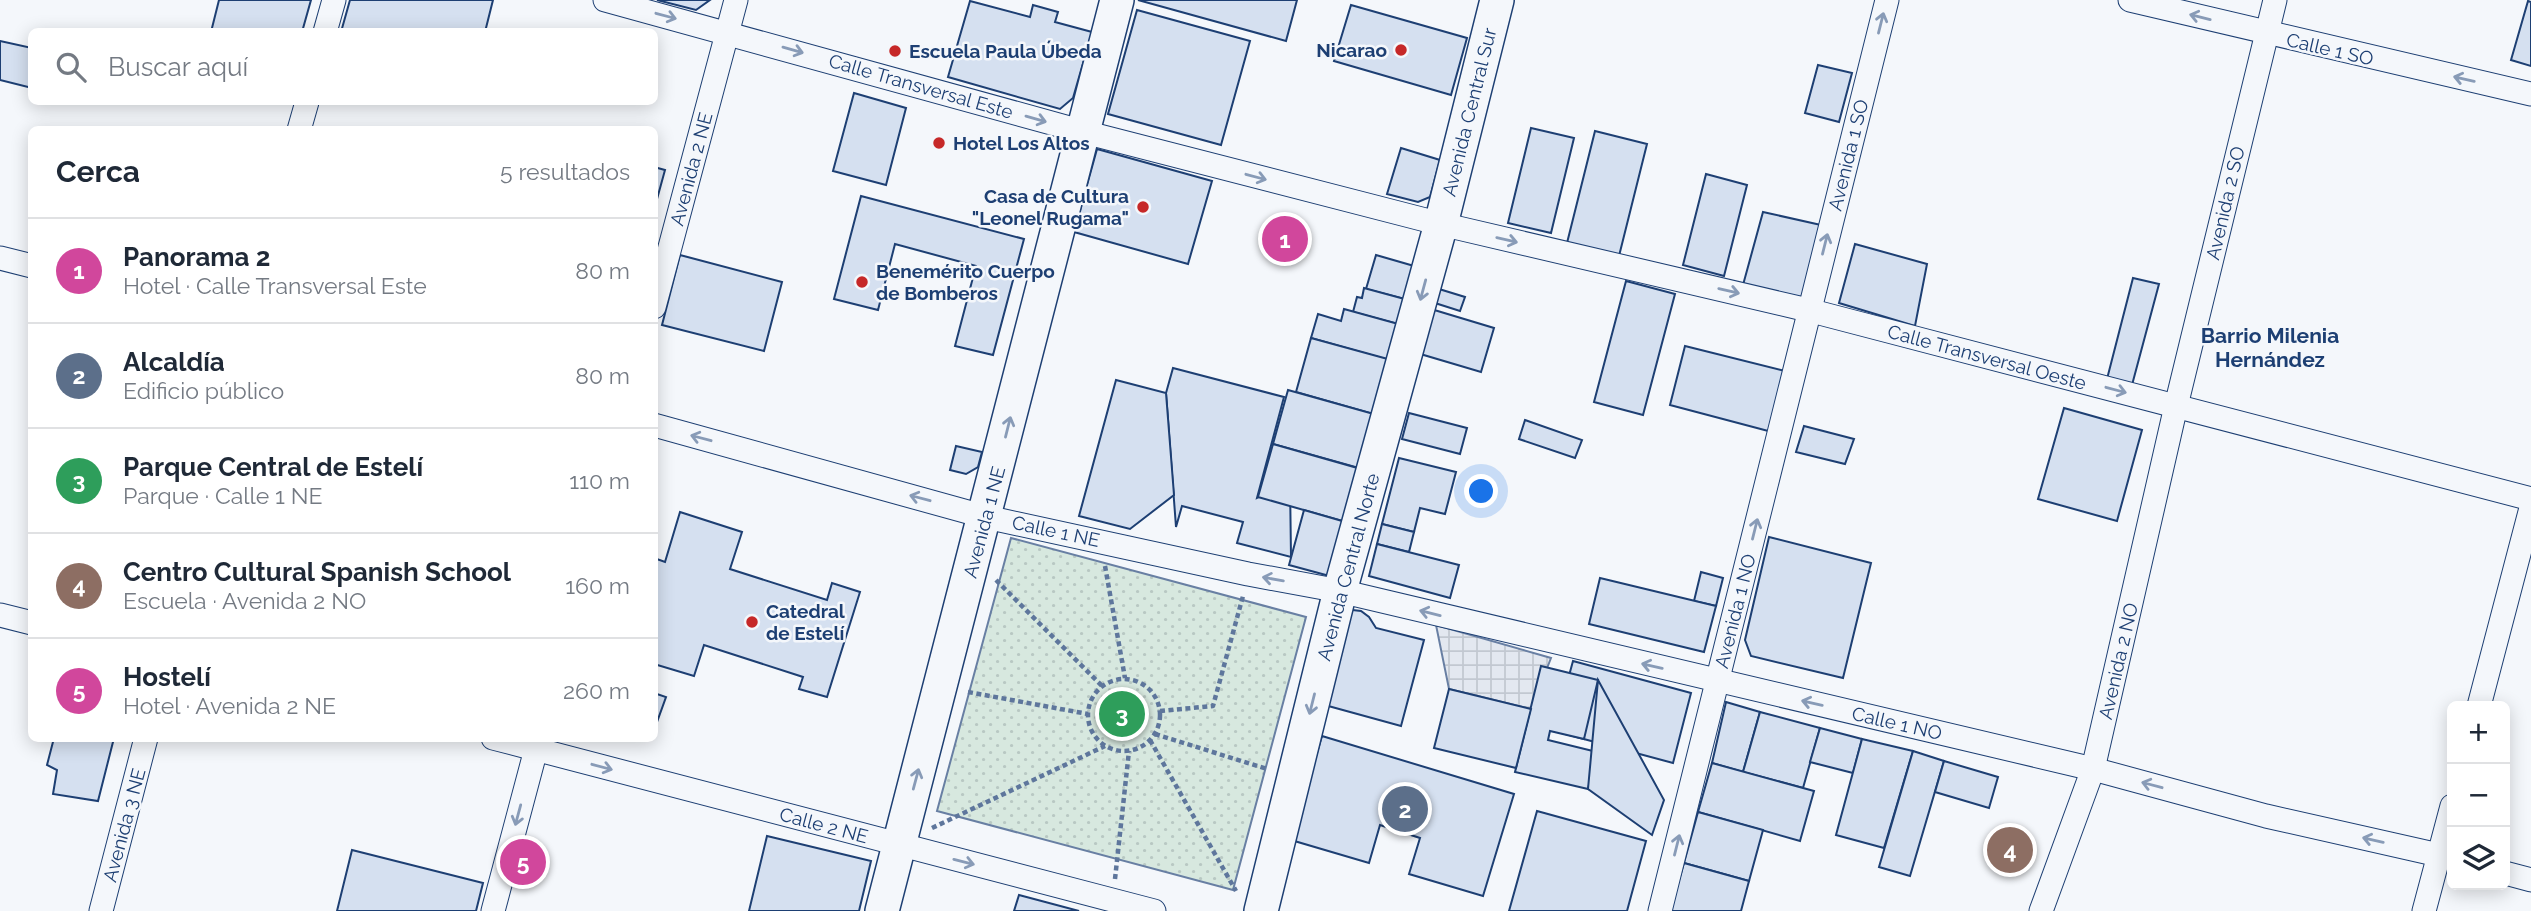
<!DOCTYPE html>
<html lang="es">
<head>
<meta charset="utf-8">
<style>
	body { margin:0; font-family:Raleway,sans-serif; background:#f2f2f3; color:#1f2937 }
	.controls { position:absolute; right:21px; bottom:21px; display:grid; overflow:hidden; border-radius:10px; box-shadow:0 4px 18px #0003 }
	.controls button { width:63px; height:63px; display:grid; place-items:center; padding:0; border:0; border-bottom:2px solid #e0e1e3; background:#fff; color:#1f2937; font:35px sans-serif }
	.you { position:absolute; left:1482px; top:492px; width:24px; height:24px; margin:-18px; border:5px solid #fff; border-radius:50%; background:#1a73e8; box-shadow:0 0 0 10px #1a73e833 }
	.badge { display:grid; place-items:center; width:46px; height:46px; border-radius:50%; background:#c62828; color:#fff; font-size:23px; font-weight:700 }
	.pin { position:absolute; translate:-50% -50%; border:4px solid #fff; box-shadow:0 2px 7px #0006 }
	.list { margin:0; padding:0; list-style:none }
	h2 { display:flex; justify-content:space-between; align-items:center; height:91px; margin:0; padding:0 28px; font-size:30px }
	h2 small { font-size:23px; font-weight:400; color:#747a83 }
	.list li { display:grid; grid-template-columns:46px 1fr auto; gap:21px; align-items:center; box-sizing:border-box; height:105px; padding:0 28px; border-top:2px solid #e0e1e3 }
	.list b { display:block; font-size:26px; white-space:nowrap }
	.list p { margin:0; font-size:23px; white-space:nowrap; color:#747a83 }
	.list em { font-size:23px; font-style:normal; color:#747a83 }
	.icon { flex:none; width:38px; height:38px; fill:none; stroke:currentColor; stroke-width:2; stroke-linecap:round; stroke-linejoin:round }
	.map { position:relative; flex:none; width:2531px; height:911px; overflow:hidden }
	.search { position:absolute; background:#fff; box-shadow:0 4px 18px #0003; left:28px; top:28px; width:630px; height:77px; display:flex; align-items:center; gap:18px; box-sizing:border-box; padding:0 24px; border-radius:10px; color:#747a83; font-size:26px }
	.panel { position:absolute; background:#fff; box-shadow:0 4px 18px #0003; left:28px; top:126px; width:630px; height:616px; border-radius:10px }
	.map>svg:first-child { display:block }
	.park { fill:url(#park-dots); stroke:#687fa3; stroke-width:2 }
	.plaza { fill:url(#plaza-grid); stroke:#687fa3; stroke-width:2 }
	.building { fill:#d5e0f0; stroke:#1d3f73; stroke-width:2 }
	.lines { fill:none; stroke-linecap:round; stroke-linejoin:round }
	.street-casing { stroke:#1d3f73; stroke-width:25 }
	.secondary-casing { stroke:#1d3f73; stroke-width:36 }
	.path { stroke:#5e769c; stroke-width:4.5; stroke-dasharray:5 3.5; stroke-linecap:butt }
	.street { stroke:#f4f7fb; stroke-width:23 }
	.secondary { stroke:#f4f7fb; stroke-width:33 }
	.oneway { stroke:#889bb7 }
	.poi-dot { fill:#c62828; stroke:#f4f7fb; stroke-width:2.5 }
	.labels { text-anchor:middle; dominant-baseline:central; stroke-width:5; stroke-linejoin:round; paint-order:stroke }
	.street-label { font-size:19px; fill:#1d3f73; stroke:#f4f7fb }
	.poi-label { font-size:19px; font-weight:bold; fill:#1d3f73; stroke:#f4f7fb; text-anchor:start }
	.neighbourhood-label { font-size:21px; font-weight:bold; fill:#1d3f73; stroke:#f4f7fb }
</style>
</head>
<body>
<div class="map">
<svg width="2531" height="911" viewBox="0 0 2531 911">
	<defs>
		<pattern id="park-dots" width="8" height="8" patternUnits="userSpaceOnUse" patternTransform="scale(1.75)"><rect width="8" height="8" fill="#d7e8df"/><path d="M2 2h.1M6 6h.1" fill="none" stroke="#b8c8c3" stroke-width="1.8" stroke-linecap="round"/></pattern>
		<pattern id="plaza-grid" width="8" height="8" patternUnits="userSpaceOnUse" patternTransform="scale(1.75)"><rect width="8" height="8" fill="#e3e8f0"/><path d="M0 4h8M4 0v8" fill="none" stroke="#c2c8d1"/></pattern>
	</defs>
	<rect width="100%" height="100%" fill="#f4f7fb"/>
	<!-- park -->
	<polygon class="park" points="1011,538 1306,617 1233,890 937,811"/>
	<!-- plaza -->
	<polygon class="plaza" points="1436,625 1551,658 1531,709 1449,689"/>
	<!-- building -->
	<g class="building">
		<polygon points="219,0 311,0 302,32 211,32"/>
		<polygon points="350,0 493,0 485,32 341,32"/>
		<polygon points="657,0 710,0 696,10"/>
		<polygon points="1138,0 1297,0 1286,41"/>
		<polygon points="970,1 1030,17 1033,5 1058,12 1055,22 1092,32 1073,98 1060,109 948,77"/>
		<polygon points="2528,1 2531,2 2531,66 2511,60"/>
		<polygon points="1351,5 1467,38 1451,95 1334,61"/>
		<polygon points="1137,10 1250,41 1221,145 1108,114"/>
		<polygon points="0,41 32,48 32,88 0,80"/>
		<polygon points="1818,65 1852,73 1839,122 1805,113"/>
		<polygon points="854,93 906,108 886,185 833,171"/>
		<polygon points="1531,128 1574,138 1551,233 1508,223"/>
		<polygon points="1595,131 1647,144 1619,256 1567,243"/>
		<polygon points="1401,148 1440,160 1430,197 1418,202 1387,194"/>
		<polygon points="1097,149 1212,181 1188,264 1074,232"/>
		<polygon points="654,167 665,170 654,210"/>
		<polygon points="1706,174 1747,185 1724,276 1683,265"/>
		<polygon points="861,196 1024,239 993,355 955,346 976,266 895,244 878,310 834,299"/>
		<polygon points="1763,212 1821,225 1801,300 1743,285"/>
		<polygon points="1855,244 1927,264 1915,326 1839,303"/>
		<polygon points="680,255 782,282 764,351 662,325"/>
		<polygon points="1376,255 1421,268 1412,301 1366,289"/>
		<polygon points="2133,278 2159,284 2132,385 2107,379"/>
		<polygon points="1626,281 1675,294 1643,415 1594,402"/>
		<polygon points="1364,288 1412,301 1405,326 1353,312 1357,297 1362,298"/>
		<polygon points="1439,289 1465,297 1460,311 1435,303"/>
		<polygon points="1344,309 1402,325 1392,361 1311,338 1318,314 1341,321"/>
		<polygon points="1431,309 1494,328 1481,372 1417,353"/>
		<polygon points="1311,338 1395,361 1380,416 1296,392"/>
		<polygon points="1685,346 1785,371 1772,432 1670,405"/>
		<polygon points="1173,368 1284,397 1257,498 1290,482 1291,557 1237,543 1243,522 1182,506 1176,527 1166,393"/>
		<polygon points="1116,380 1166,393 1174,495 1130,529 1079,516"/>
		<polygon points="1288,390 1388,418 1373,472 1273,444"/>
		<polygon points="2064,408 2142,430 2117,521 2038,499"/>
		<polygon points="1409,413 1467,428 1460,454 1402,439"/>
		<polygon points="1525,420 1582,440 1575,458 1519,439"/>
		<polygon points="1804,426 1854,439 1845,464 1796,452"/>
		<polygon points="1273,444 1368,471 1353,524 1258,497"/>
		<polygon points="956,446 982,452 978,467 966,474 950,470"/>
		<polygon points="1399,458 1456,472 1445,514 1420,508 1414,532 1382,524"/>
		<polygon points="1304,510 1363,527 1348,581 1289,565"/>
		<polygon points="680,512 742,532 730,569 827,600 832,583 860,592 827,697 799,689 803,677 704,645 694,676 654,664 654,558 665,562"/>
		<polygon points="1382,524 1414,532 1409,552 1377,544"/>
		<polygon points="1769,537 1871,563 1843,678 1751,656 1745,640"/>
		<polygon points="1377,544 1459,565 1450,598 1369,576"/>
		<polygon points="1701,572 1723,578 1716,606 1694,601"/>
		<polygon points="1600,578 1716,606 1704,652 1589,624"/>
		<polygon points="1344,609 1361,611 1369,617 1376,628 1424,640 1401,726 1321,704"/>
		<polygon points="1573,661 1691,693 1673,763 1554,731"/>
		<polygon points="1541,666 1598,680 1584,739 1550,731 1548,740 1597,752 1588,789 1515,772"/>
		<polygon points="1598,680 1664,800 1652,835 1588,789"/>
		<polygon points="1449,689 1531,709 1516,768 1434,748"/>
		<polygon points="654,693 666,697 657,722 654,722"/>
		<polygon points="1726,702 1760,712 1743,772 1712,763"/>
		<polygon points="1760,712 1820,728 1803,788 1743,772"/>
		<polygon points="1820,728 1862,739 1853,773 1810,762"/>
		<polygon points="1322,736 1514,794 1483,896 1409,874 1420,838 1380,825 1369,863 1291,840"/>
		<polygon points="54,738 114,738 98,801 53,794 57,770 47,765"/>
		<polygon points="1862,739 1913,751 1884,848 1836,835"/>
		<polygon points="1913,751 1944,761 1910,876 1879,867"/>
		<polygon points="1944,761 1998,777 1989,808 1935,792"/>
		<polygon points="1712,763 1814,791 1800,841 1698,812"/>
		<polygon points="1537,811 1646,841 1627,911 1509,911"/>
		<polygon points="1698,812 1763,830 1749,881 1684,863"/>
		<polygon points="767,836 871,861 859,911 749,911"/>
		<polygon points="352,850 483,883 476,911 337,911"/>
		<polygon points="1684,863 1749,881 1741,911 1670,911"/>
		<polygon points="1019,895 1079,911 1014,911"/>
	</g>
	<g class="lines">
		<!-- street casing -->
		<g class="street-casing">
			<g id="street">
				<polyline points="605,0 1084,132 1441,224 1808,310 2531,499"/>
				<polyline points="2130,0 2531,94"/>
				<polyline points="325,32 334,0"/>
				<polyline points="299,130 307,102"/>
				<polyline points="0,258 32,266"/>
				<polyline points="654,307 736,0"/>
				<polyline points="654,425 986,517 1248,574 1340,591 2093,769 2266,816 2452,858"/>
				<polyline points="0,615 32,623"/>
				<polyline points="2479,706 2531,508"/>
				<polyline points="493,738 1154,911"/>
				<polyline points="2505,873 2531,880"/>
				<polyline points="101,911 146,738"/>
				<polyline points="493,911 539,738"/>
				<polyline points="1660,911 1887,0"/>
				<polyline points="2041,911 2093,769 2176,406 2275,0"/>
				<polyline points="2424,911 2452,806"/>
			</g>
		</g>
		<!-- secondary casing -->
		<g class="secondary-casing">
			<g id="secondary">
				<polyline points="882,911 1117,0"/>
				<polyline points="1261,911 1340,591 1441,224 1497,0"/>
			</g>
		</g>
		<!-- path -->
		<g class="path">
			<polyline points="1105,566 1125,678"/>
			<polyline points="996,580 1102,686"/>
			<circle cx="1124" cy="715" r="36"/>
			<polyline points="968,692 1088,714"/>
			<polyline points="1160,711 1213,706 1243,596"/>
			<polyline points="1155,734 1267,769"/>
			<polyline points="1150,740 1236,891"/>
			<polyline points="932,828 1105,746"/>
			<polyline points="1115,879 1129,751"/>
		</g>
		<!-- street -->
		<use href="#street" class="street"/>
		<!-- secondary -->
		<use href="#secondary" class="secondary"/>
	</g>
	<!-- one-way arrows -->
	<defs><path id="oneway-shaft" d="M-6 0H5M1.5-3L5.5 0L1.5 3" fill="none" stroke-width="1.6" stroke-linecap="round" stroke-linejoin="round" transform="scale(1.75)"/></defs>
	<g class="oneway">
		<use href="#oneway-shaft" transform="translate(666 16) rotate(15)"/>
		<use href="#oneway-shaft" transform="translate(2200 17) rotate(-166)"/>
		<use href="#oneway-shaft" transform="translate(1881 23) rotate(-76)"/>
		<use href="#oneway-shaft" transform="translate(793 50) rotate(16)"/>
		<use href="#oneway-shaft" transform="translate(2464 79) rotate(-167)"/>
		<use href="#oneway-shaft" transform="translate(1036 119) rotate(16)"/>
		<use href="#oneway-shaft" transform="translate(1256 177) rotate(15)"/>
		<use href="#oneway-shaft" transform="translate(1507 240) rotate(13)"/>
		<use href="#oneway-shaft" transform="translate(1825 244) rotate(-76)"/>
		<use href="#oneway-shaft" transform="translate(1423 290) rotate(105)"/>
		<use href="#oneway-shaft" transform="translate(1729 291) rotate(13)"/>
		<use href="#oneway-shaft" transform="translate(2116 390) rotate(15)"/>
		<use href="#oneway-shaft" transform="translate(1008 427) rotate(-76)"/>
		<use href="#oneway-shaft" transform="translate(701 438) rotate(-165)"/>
		<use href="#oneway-shaft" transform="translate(920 498) rotate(-165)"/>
		<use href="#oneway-shaft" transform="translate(1755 529) rotate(-76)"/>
		<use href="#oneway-shaft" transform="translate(1273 579) rotate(-170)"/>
		<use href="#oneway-shaft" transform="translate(1430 613) rotate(-166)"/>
		<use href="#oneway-shaft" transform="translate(1652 666) rotate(-167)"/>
		<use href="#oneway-shaft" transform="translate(1812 703) rotate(-167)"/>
		<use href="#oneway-shaft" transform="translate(1312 704) rotate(104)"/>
		<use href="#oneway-shaft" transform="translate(602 767) rotate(15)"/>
		<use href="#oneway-shaft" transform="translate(916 779) rotate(-75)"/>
		<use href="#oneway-shaft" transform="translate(2152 785) rotate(-165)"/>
		<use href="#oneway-shaft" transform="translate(518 815) rotate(105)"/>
		<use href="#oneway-shaft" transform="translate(2373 840) rotate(-167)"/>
		<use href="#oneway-shaft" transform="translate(1677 845) rotate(-76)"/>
		<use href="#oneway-shaft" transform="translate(964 862) rotate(14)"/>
	</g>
	<!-- markers -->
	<g class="poi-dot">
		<circle cx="1401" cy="50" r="7"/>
		<circle cx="895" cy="51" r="7"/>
		<circle cx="939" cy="143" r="7"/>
		<circle cx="1143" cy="207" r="7"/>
		<circle cx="862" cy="282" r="7"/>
		<circle cx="752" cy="622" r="7"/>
	</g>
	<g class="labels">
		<!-- street labels -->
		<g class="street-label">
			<text transform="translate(2330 49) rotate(13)">Calle 1 SO</text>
			<text transform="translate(921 86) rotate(16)">Calle Transversal Este</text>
			<text transform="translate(1469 112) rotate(-76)">Avenida Central Sur</text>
			<text transform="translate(1848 155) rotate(-76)">Avenida 1 SO</text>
			<text transform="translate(691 169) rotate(-75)">Avenida 2 NE</text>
			<text transform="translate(2225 203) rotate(-77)">Avenida 2 SO</text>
			<text transform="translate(1987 357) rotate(15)">Calle Transversal Oeste</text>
			<text transform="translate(984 522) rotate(-75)">Avenida 1 NE</text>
			<text transform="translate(1056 531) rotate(12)">Calle 1 NE</text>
			<text transform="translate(1348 567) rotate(-75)">Avenida Central Norte</text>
			<text transform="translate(1735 611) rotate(-76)">Avenida 1 NO</text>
			<text transform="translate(2118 661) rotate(-77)">Avenida 2 NO</text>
			<text transform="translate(1897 723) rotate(13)">Calle 1 NO</text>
			<text transform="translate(124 825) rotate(-75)">Avenida 3 NE</text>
			<text transform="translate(824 825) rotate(15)">Calle 2 NE</text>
		</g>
		<!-- poi labels -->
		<g class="poi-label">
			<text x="1387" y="50" text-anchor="end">Nicarao</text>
			<text x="909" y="51">Escuela Paula Úbeda</text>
			<text x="953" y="143">Hotel Los Altos</text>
			<text x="1129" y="196" text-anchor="end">Casa de Cultura<tspan x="1129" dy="22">"Leonel Rugama"</tspan></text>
			<text x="876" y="271">Benemérito Cuerpo<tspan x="876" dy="22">de Bomberos</tspan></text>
			<text x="766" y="611">Catedral<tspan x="766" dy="22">de Estelí</tspan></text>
		</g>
		<!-- neighbourhood labels -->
		<g class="neighbourhood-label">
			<text x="2270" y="335">Barrio Milenia<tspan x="2270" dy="24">Hernández</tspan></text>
		</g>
	</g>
</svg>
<div class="controls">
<button>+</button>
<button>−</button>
<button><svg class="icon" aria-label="layers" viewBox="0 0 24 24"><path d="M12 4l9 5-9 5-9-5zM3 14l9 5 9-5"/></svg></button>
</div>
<div class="you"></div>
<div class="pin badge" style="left:1285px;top:239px;background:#d1479c">1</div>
<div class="pin badge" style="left:1405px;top:809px;background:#5c6f8a">2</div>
<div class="pin badge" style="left:1122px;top:714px;background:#2e9e5b">3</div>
<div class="pin badge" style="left:2010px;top:850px;background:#8d6e63">4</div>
<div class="pin badge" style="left:523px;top:862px;background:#d1479c">5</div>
<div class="search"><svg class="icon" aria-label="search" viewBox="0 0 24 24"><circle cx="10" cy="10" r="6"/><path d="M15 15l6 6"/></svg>Buscar aquí</div>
<section class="panel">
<h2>Cerca<small>5 resultados</small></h2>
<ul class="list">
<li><span class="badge" style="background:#d1479c">1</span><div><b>Panorama 2</b><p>Hotel · Calle Transversal Este</p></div><em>80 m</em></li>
<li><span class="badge" style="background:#5c6f8a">2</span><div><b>Alcaldía</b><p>Edificio público</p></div><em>80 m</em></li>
<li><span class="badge" style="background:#2e9e5b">3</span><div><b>Parque Central de Estelí</b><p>Parque · Calle 1 NE</p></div><em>110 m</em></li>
<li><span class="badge" style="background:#8d6e63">4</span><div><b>Centro Cultural Spanish School</b><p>Escuela · Avenida 2 NO</p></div><em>160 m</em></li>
<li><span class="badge" style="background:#d1479c">5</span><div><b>Hostelí</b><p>Hotel · Avenida 2 NE</p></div><em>260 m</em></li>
</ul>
</section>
</div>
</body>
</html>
